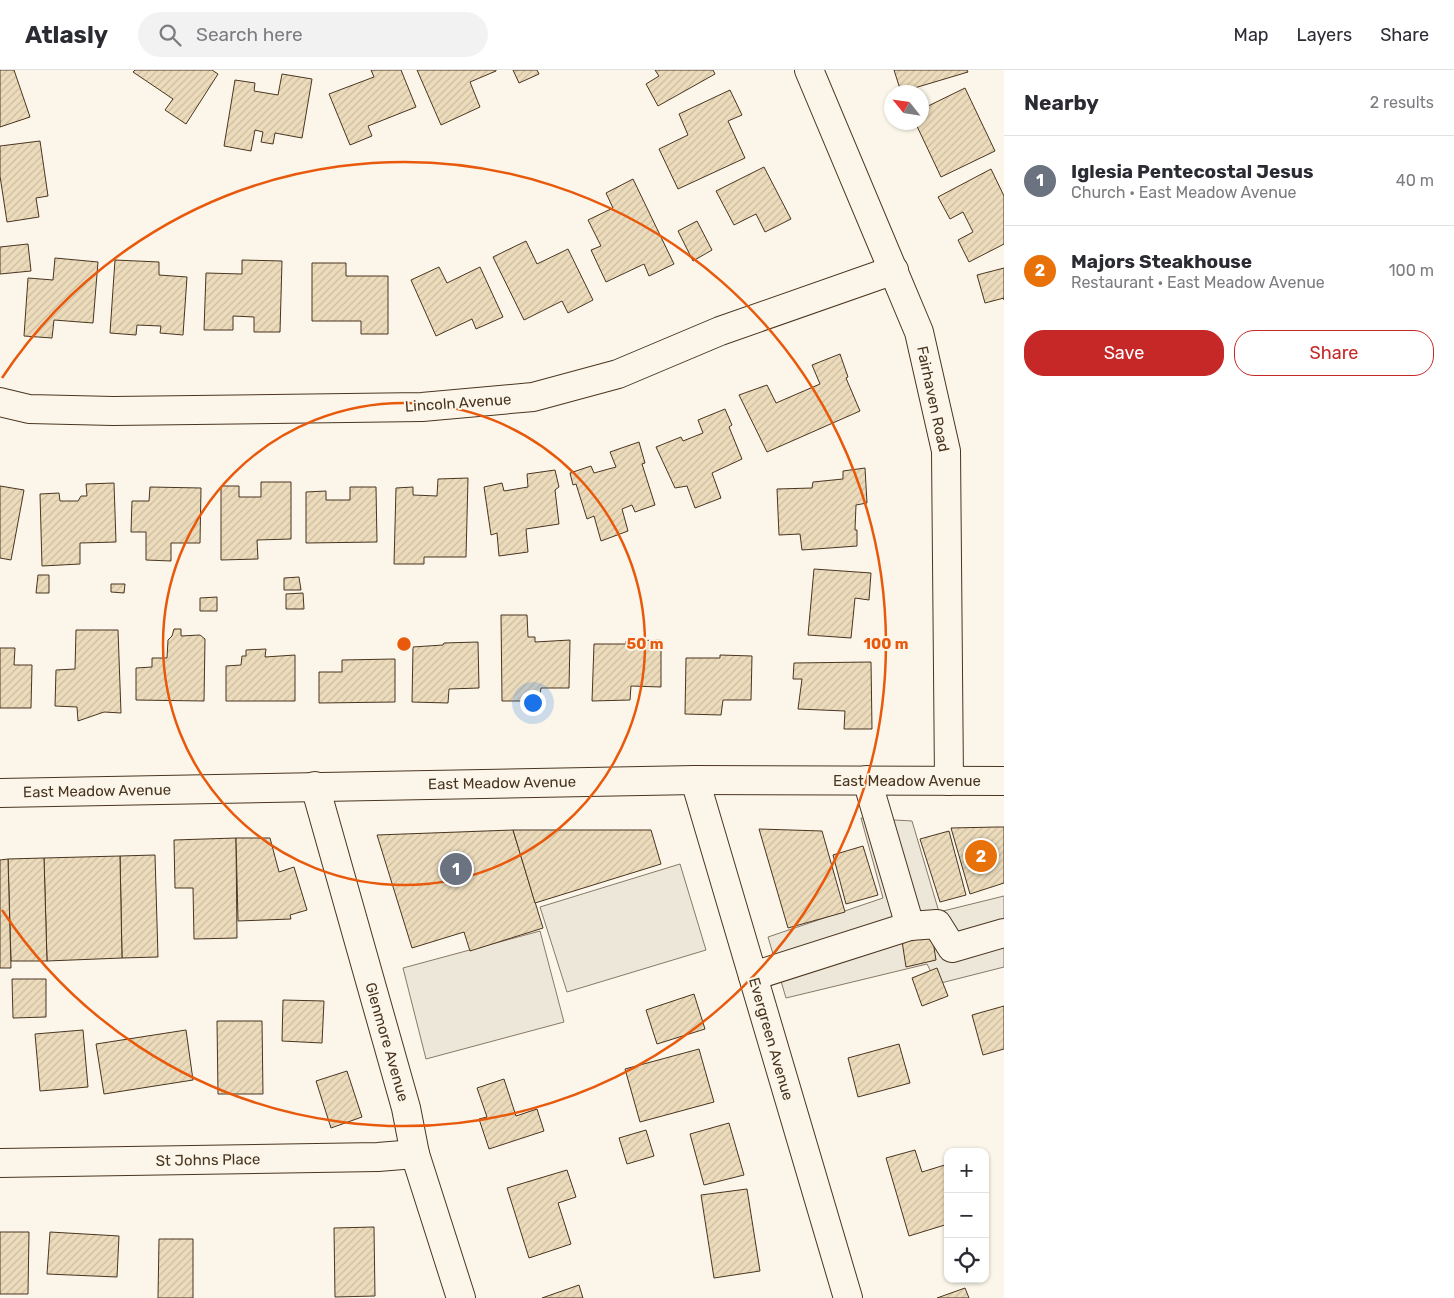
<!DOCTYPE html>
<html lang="en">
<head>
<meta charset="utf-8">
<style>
	body { margin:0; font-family:Rubik,sans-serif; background:#f2f2f3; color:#2b2b33 }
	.controls { position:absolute; right:15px; bottom:15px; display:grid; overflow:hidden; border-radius:10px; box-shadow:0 1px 4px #0004 }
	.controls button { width:45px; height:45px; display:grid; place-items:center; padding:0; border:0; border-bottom:1px solid #e1e1e2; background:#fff; color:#2b2b33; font:25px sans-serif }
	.compass { position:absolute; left:884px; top:15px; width:45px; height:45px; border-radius:50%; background:#fff; box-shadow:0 1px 4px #0004; rotate:300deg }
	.you { position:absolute; left:532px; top:632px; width:18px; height:18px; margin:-12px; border:4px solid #fff; border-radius:50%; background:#1a73e8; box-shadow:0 0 0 8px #1a73e833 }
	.badge { display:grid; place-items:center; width:32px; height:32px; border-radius:50%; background:#c62828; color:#fff; font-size:16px; font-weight:700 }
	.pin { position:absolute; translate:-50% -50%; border:2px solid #fff; box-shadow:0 1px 5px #0006 }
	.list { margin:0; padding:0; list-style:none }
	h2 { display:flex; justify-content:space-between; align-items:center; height:65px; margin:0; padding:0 20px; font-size:21px }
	h2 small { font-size:16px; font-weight:400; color:#7c7c81 }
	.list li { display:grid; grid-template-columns:32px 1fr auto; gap:15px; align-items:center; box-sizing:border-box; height:90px; padding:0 20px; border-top:1px solid #e1e1e2 }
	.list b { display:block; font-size:19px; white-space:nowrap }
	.list p { margin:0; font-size:16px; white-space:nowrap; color:#7c7c81 }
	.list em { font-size:16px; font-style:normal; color:#7c7c81 }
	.actions { display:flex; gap:10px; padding:15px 20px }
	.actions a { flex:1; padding:11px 0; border:1px solid #c62828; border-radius:20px; text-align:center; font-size:18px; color:#c62828 }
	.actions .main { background:#c62828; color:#fff }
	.icon { flex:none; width:28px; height:28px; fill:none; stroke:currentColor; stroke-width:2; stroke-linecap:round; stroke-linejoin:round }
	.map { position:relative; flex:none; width:1004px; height:1228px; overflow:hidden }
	header { display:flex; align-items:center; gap:30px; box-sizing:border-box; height:70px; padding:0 25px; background:#fff; border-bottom:1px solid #e1e1e2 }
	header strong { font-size:24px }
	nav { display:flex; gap:28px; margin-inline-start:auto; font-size:18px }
	.search { width:350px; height:45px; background:#f2f2f3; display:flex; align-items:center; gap:12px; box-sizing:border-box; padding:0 18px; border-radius:28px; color:#7c7c81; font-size:19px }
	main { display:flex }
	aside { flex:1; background:#fff }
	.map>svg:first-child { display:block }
	.parking { fill:#ede7d9; stroke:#887966 }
	.building { fill:url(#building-hatch); stroke:#4a3520 }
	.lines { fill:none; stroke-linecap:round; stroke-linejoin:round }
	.minor-casing { stroke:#4a3520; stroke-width:30 }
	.minor { stroke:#fbf6e9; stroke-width:28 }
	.ring { fill:none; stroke:#e8590c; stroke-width:2.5 }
	.labels { text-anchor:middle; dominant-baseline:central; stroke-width:4; stroke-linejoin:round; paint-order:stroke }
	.street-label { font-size:15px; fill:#4a3520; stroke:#fbf6e9 }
	.centre { fill:#e8590c; stroke:#fbf6e9; stroke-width:2.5 }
	.ring-label { font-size:15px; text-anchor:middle; font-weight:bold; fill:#e8590c; stroke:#fbf6e9; stroke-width:4; stroke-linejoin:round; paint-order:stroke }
</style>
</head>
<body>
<header>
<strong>Atlasly</strong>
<div class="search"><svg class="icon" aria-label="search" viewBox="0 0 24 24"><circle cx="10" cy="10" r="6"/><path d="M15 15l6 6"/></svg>Search here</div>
<nav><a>Map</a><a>Layers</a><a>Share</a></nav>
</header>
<main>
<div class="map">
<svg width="1004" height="1228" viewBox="0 0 1004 1228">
	<defs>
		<pattern id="building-hatch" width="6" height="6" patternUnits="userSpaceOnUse" patternTransform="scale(1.25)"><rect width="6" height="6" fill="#ecdcbc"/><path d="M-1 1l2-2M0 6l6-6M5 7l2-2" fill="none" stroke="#ccbda1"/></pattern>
	</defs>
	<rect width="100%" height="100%" fill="#fbf6e9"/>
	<!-- parking -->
	<g class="parking">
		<polygon points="861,748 912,751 939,842 1004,826 1004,897 937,914 927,894 786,928 768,867 883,828"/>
		<polygon points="680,794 706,880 567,922 540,837"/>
		<polygon points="540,861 564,952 426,989 403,898"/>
	</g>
	<!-- building -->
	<g class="building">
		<polygon points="0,0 14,0 30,47 0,57"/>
		<polygon points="135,0 212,0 218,4 186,54 165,40 173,29 133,2"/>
		<polygon points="371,0 401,0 416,37 368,56 372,66 350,75 329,24 374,7"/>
		<polygon points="417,0 496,0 496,1 470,12 480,37 441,55"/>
		<polygon points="513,0 537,0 539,4 519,13"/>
		<polygon points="655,0 713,0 715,4 658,36 646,14 659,6"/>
		<polygon points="894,0 967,0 968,2 901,22"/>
		<polygon points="282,4 312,9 302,68 275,63 273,74 261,72 263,62 255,60 251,81 224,76 235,10 255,13 254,21 278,25"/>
		<polygon points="965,18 995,81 941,107 915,52 922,52 922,39"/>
		<polygon points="730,20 742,45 728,51 745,88 678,119 659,79 688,65 679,44"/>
		<polygon points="40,71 48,126 36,128 39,147 7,152 0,106 0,76"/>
		<polygon points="764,97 791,149 765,162 756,144 734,155 716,121"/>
		<polygon points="991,99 1004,126 1004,174 969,192 958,170 973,162 963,142 950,149 938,127"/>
		<polygon points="633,109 674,194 649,206 644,194 606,212 591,180 601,176 588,150 613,138 606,123"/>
		<polygon points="697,151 712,180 693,191 678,161"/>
		<polygon points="526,171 537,194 568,179 593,230 568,243 562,231 524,250 493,187"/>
		<polygon points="28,174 31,201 0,204 0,177"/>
		<polygon points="55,188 98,192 93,253 54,250 52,268 24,266 28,208 53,210"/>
		<polygon points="115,190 159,192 159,205 187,207 183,265 160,263 161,256 137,255 136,265 110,263"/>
		<polygon points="242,190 282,191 280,262 254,262 254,247 233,246 233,260 204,260 206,203 242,204"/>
		<polygon points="312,193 346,193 346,206 388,206 388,264 361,264 361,251 312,251"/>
		<polygon points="439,197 447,213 480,197 503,247 476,259 472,249 436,266 411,210"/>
		<polygon points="1004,198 1004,230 1004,228 985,233 977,205"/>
		<polygon points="840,284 848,307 846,308 860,341 767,382 739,325 767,315 776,333 820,314 812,295"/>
		<polygon points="725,339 732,355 729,357 742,389 712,403 721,428 695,438 687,416 675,418 656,377 681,367 683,371 703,363 698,350"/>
		<polygon points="639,372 645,393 642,394 655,435 635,442 632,435 622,439 628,461 601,471 594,446 587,449 576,414 573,415 570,403 591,396 594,403 616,397 610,382"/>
		<polygon points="865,398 867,433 856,435 855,460 857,460 857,476 802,480 800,464 779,465 777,419 812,418 813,412 843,409 843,401"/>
		<polygon points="555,400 559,417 555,420 559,454 526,459 528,482 499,486 497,463 491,465 484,417 502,413 504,421 528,417 527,404"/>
		<polygon points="468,408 466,487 424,487 424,494 394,494 396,418 413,417 413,425 437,426 438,409"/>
		<polygon points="261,412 291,412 291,469 257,470 258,489 221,490 221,416 239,416 239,427 261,427"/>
		<polygon points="114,413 116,472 80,473 80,494 42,496 40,424 59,423 60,431 78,431 81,426 87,426 86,414"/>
		<polygon points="0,416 24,420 11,490 0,488"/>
		<polygon points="150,417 201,418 200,473 171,473 171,491 146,490 146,462 131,462 132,431 149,431"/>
		<polygon points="350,417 376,417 377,472 306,473 306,422 326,421 326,430 350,430"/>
		<polygon points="814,499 871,503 869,530 855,528 851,568 808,565"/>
		<polygon points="38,505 49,505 49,523 36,523"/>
		<polygon points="299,507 301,520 284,520 284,508"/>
		<polygon points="111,514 125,514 124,523 111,522"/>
		<polygon points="303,523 304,539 286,539 286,524"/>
		<polygon points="217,527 217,541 200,541 200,528"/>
		<polygon points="501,545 527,545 528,567 535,567 535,572 570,570 569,618 541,618 539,631 502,631"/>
		<polygon points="174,559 181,559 181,566 200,565 205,569 204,631 136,630 136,598 152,597 152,588 167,588 168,570 172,566"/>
		<polygon points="76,560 118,560 121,643 104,642 78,651 77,637 55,636 56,600 75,599"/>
		<polygon points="661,570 661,617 631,616 630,630 592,631 594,574 626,574 626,571"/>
		<polygon points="478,572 479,618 449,619 448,633 412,632 413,577 443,575 444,573"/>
		<polygon points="0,578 15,578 14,595 32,595 31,638 0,638"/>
		<polygon points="266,579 265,587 295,585 295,631 226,631 226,596 241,595 242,586 246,586 246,580"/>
		<polygon points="720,585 752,586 751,630 723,630 721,645 685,644 686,588 720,588"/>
		<polygon points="395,589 395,632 319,633 319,602 342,602 342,590"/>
		<polygon points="871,592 872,659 844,659 845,641 798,639 802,609 793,609 794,593"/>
		<polygon points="997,757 1004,757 1004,813 970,824 951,758"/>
		<polygon points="759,759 822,761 845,842 788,858"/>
		<polygon points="513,760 543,858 470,881 464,862 412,878 377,765"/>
		<polygon points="513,760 651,760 661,794 535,833"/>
		<polygon points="949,761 966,825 940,832 920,769"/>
		<polygon points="236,768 237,868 194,869 193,818 175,818 174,770"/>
		<polygon points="236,768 270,768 279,802 294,797 307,840 290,845 291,849 238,851"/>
		<polygon points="863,776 878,825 846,834 833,785"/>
		<polygon points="155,785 158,887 122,888 120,786"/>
		<polygon points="120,786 122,888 47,891 44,788"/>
		<polygon points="44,788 47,891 11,891 8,789"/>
		<polygon points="8,789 11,898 0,898 0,790"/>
		<polygon points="932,865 936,890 906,897 902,871"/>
		<polygon points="937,898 948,926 922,936 912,908"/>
		<polygon points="12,909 46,909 46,947 13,948"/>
		<polygon points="694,924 705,959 657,974 646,940"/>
		<polygon points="283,930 324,931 322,973 282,971"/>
		<polygon points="1004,936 1004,979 983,985 972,945"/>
		<polygon points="217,951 262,951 263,1024 218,1024"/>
		<polygon points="83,960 88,1017 40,1021 35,964"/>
		<polygon points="186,960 193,1010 104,1024 96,974"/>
		<polygon points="899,974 910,1013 858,1027 848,988"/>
		<polygon points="699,979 714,1032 640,1052 625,999"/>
		<polygon points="347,1001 362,1047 331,1058 316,1011"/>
		<polygon points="504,1009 516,1046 537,1039 544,1061 489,1079 479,1049 487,1047 477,1018"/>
		<polygon points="729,1053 744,1105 704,1115 690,1064"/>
		<polygon points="646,1060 654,1086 627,1094 619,1068"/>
		<polygon points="915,1080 922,1102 948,1094 948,1154 909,1166 886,1088"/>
		<polygon points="567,1100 576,1127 558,1133 571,1174 529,1188 507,1118"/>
		<polygon points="747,1119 760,1201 714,1208 701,1125"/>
		<polygon points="374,1157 375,1226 335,1227 334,1158"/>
		<polygon points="0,1162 29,1162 28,1224 0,1224"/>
		<polygon points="50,1162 119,1166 117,1207 47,1204"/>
		<polygon points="159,1169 193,1169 193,1228 158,1228"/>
		<polygon points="579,1215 583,1228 542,1228"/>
		<polygon points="965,1218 969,1228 937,1228"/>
	</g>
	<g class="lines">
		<!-- minor casing -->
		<g class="minor-casing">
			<g id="minor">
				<polyline points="809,0 919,262 946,381 949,711"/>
				<polyline points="0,332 29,339 113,341 422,337 533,327 618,304 720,261 894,200"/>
				<polyline points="695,710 848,1228"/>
				<polyline points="867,710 910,856"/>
				<polyline points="315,716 406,1038 415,1084 461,1228"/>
				<polyline points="0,723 695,710 1004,711"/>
				<polyline points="753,906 910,856 937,854 952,878 1004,863"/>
				<polyline points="0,1093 378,1087 415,1084"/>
			</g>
		</g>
		<!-- minor -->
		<use href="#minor" class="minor"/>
	</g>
	<!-- distance rings -->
	<g class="ring">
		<circle cx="404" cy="574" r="241"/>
		<path d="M2 308A482 482 0 1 1 2 840"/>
	</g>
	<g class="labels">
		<!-- street labels -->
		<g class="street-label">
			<text transform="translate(933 329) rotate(78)">Fairhaven Road</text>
			<text transform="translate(458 333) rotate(-4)">Lincoln Avenue</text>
			<text x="907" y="711">East Meadow Avenue</text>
			<text transform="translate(502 713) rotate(-1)">East Meadow Avenue</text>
			<text transform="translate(97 721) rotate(-1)">East Meadow Avenue</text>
			<text transform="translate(771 969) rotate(74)">Evergreen Avenue</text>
			<text transform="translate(387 972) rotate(74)">Glenmore Avenue</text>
			<text transform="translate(208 1090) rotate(-1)">St Johns Place</text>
		</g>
	</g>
	<circle cx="404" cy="574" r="8" class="centre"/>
	<g class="ring-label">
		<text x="645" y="579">50 m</text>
		<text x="886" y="579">100 m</text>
	</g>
</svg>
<div class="controls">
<button>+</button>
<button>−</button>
<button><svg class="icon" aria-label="locate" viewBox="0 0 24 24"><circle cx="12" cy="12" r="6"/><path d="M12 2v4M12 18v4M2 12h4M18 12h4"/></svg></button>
</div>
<svg class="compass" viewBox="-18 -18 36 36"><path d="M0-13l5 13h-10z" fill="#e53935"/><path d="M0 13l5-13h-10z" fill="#7c7c81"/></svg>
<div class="you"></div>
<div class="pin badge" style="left:456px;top:799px;background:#6b7280">1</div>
<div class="pin badge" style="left:981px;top:786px;background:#e8710a">2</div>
</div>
<aside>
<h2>Nearby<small>2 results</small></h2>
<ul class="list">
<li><span class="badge" style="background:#6b7280">1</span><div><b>Iglesia Pentecostal Jesus</b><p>Church · East Meadow Avenue</p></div><em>40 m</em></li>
<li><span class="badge" style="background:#e8710a">2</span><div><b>Majors Steakhouse</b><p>Restaurant · East Meadow Avenue</p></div><em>100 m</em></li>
</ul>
<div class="actions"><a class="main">Save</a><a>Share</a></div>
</aside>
</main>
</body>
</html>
